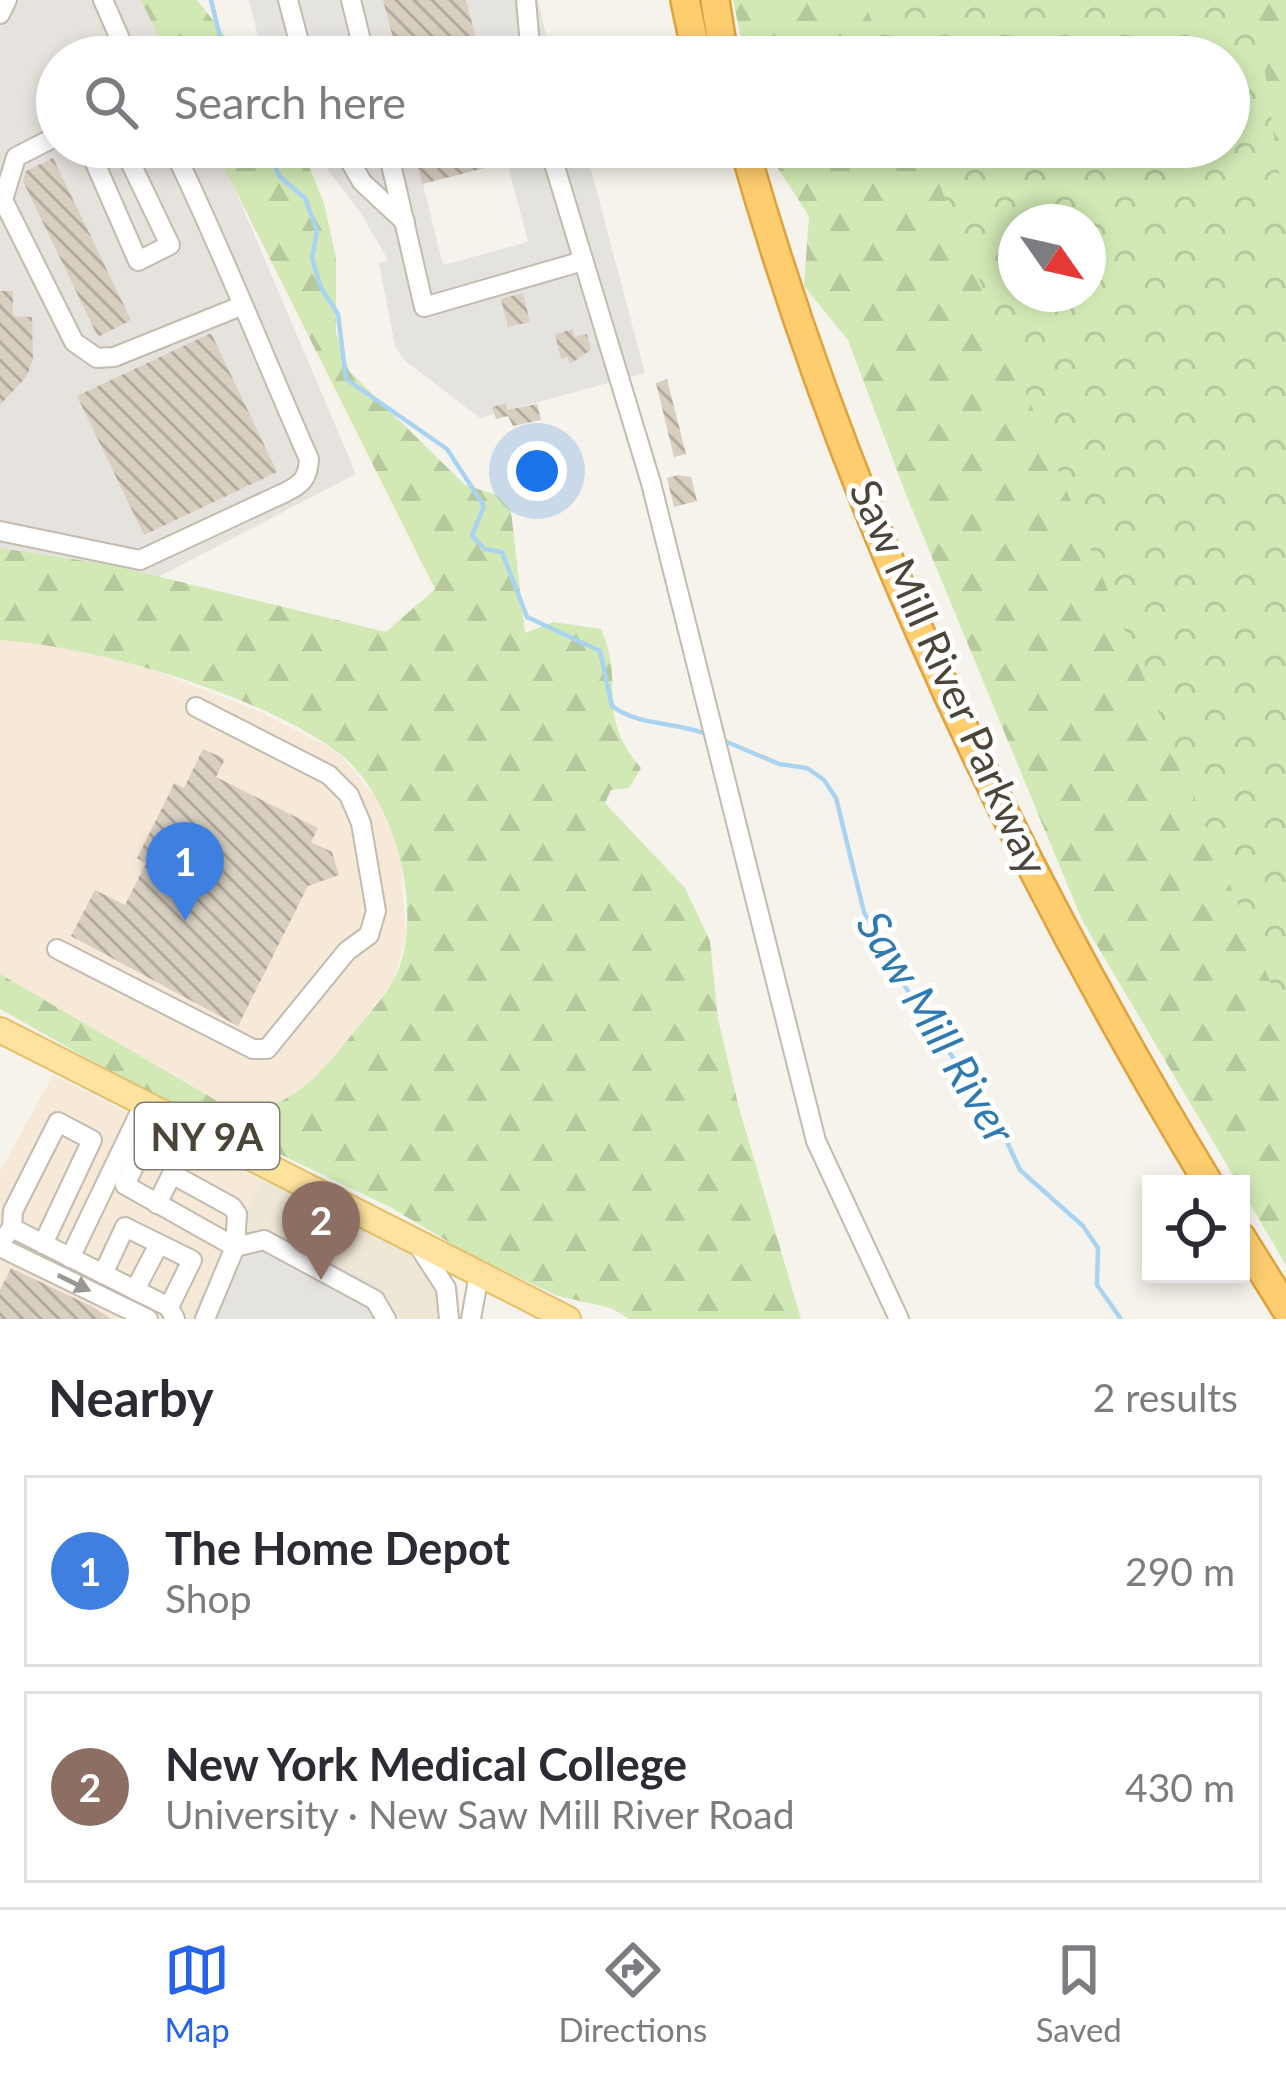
<!DOCTYPE html>
<html lang="en">
<head>
<meta charset="utf-8">
<style>
	body { margin:0; font-family:Lato,sans-serif; background:#f7f7f7; color:#2b2b33 }
	.controls { position:absolute; right:36px; bottom:36px; display:grid; overflow:hidden; border-radius:0px; box-shadow:0 6px 18px #0003 }
	.controls button { width:108px; height:108px; display:grid; place-items:center; padding:0; border:0; border-bottom:3px solid #e1e1e2; background:#fff; color:#2b2b33; font:60px sans-serif }
	.compass { position:absolute; left:998px; top:204px; width:108px; height:108px; border-radius:50%; background:#fff; box-shadow:0 6px 18px #0003; rotate:124deg }
	.you { position:absolute; left:537px; top:471px; width:42px; height:42px; margin:-30px; border:9px solid #fff; border-radius:50%; background:#1a73e8; box-shadow:0 0 0 18px #1a73e833 }
	.badge { display:grid; place-items:center; width:78px; height:78px; border-radius:50%; background:#2563eb; color:#fff; font-size:39px; font-weight:700 }
	.pin { position:absolute; translate:-50% -99px; filter:drop-shadow(0 3px 6px #0008) }
	.pin::after { content:''; position:absolute; top:63px; width:42px; height:36px; background:inherit; clip-path:polygon(0 0,100% 0,50% 100%) }
	.list { margin:0; padding:0; list-style:none }
	h2 { display:flex; justify-content:space-between; align-items:center; height:156px; margin:0; padding:0 48px; font-size:51px }
	h2 small { font-size:39px; font-weight:400; color:#7c7c81 }
	.list li { display:grid; grid-template-columns:78px 1fr auto; gap:36px; align-items:center; box-sizing:border-box; height:192px; margin:0 24px 24px; padding:0 24px; border:3px solid #e1e1e2; border-radius:0px }
	.list b { display:block; font-size:45px; white-space:nowrap }
	.list p { margin:0; font-size:39px; white-space:nowrap; color:#7c7c81 }
	.list em { font-size:39px; font-style:normal; color:#7c7c81 }
	.icon { flex:none; width:66px; height:66px; fill:none; stroke:currentColor; stroke-width:2; stroke-linecap:round; stroke-linejoin:round }
	.map { position:relative; flex:none; width:1286px; height:1319px; overflow:hidden }
	.search { position:absolute; background:#fff; box-shadow:0 6px 18px #0003; left:36px; right:36px; top:36px; height:132px; display:flex; align-items:center; gap:30px; box-sizing:border-box; padding:0 42px; border-radius:66px; color:#7c7c81; font-size:45px }
	.sheet { height:588px; background:#fff }
	nav { display:flex; justify-content:space-around; align-items:center; box-sizing:border-box; height:168px; border-top:3px solid #e1e1e2; background:#fff; font-size:33px; color:#7c7c81 }
	nav a { display:grid; justify-items:center; gap:6px }
	nav .on { color:#2563eb }
	.map>svg:first-child { display:block }
	.commercial { fill:#f7e9d8 }
	.industrial { fill:#e6e2dd }
	.education { fill:#efe7d6 }
	.forest { fill:url(#forest-firs); fill-rule:evenodd }
	.park { fill:url(#park-crowns); fill-rule:evenodd }
	.parking { fill:#e5e3e0; fill-rule:evenodd }
	.lines { fill:none; stroke-linecap:round; stroke-linejoin:round }
	.stream { stroke:#a9d4f1; stroke-width:4.5 }
	.building { fill:url(#building-back-hatch) }
	.minor-casing { stroke:#c2bbae; stroke-width:22 }
	.major-casing { stroke:#e4bf6b; stroke-width:28 }
	.highway-casing { stroke:#dea23e; stroke-width:32 }
	.minor { stroke:#fff; stroke-width:18 }
	.major { stroke:#fee29d; stroke-width:24 }
	.highway { stroke:#fdcd6f; stroke-width:27 }
	.oneway { fill:#9b9892 }
	.labels { text-anchor:middle; dominant-baseline:central; stroke-width:10; stroke-linejoin:round; paint-order:stroke }
	.shield { fill:#fff; stroke:#807c74; stroke-width:3 }
	.shield-label { font-size:39px; font-weight:bold; fill:#4a4439 }
	.street-label { font-size:42px; fill:#4a4439; stroke:#fff }
	.water-label { font-size:45px; font-style:italic; fill:#2f7ab0; stroke:#fff }
</style>
</head>
<body>
<div class="map">
<svg width="1286" height="1319" viewBox="0 0 1286 1319">
	<defs>
		<pattern id="forest-firs" width="22" height="20" patternUnits="userSpaceOnUse" patternTransform="scale(3)"><rect width="22" height="20" fill="#d2e9b5"/><path d="M5 1l3.5 6h-7zM16 11l3.5 6h-7z" fill="#b6c99c"/></pattern>
		<pattern id="park-crowns" width="20" height="18" patternUnits="userSpaceOnUse" patternTransform="scale(3)"><rect width="20" height="18" fill="#d2e9b5"/><path d="M2 6a3 3 0 1 1 6 0M12 15a3 3 0 1 1 6 0" fill="none" stroke="#b6c99c"/></pattern>
		<pattern id="building-back-hatch" width="6" height="6" patternUnits="userSpaceOnUse" patternTransform="scale(3)"><rect width="6" height="6" fill="#d8cfc1"/><path d="M-1 5l2 2M0 0l6 6M5-1l2 2" fill="none" stroke="#b1aa9e"/></pattern>
	</defs>
	<rect width="100%" height="100%" fill="#f6f3ec"/>
	<!-- commercial -->
	<g class="commercial">
		<polygon points="0,640 47,643 150,669 256,710 337,751 378,800 400,850 406,937 394,980 321,1075 267,1111 239,1113 0,974"/>
		<polygon points="53,1075 412,1255 439,1319 0,1319 0,1171"/>
	</g>
	<!-- industrial -->
	<polygon class="industrial" points="0,0 155,0 179,57 57,57 57,147 217,147 356,474 143,585 0,562"/>
	<!-- education -->
	<polygon class="education" points="262,1180 415,1242 452,1319 189,1319"/>
	<!-- forest -->
	<g class="forest">
		<polygon points="141,0 197,0 242,57 169,57"/>
		<path d="M733,0H1286V1265L1082,920L907,497L848,340L804,286L809,216L764,147H1229V57H745ZM1016,222H1088V294H1016Z"/>
		<path d="M214,147H301L324,203L336,258V333L349,371L465,485L497,495L511,511L525,633L553,622L601,629C627,689 593,710 641,768L629,788L611,790L605,803L685,888L710,941L718,1019L739,1108L801,1319H629L611,1308L558,1296L467,1253L390,1207L129,1082L0,1009V974L238,1113C291,1109 322,1073 353,1033C366,1017 382,1000 392,983C429,919 395,792 335,750C254,693 98,647 0,640V548L111,565L386,632L435,589Z"/>
	</g>
	<!-- park -->
	<path class="park" d="M863,0H1255L1286,222V1020L924,147H1229V57H887ZM1016,222H1088V294H1016Z"/>
	<!-- parking -->
	<g class="parking">
		<polygon points="249,0 538,0 551,57 263,57"/>
		<path d="M310,147H585L645,373L480,418L404,360L395,346L379,263L388,260L360,212ZM507,162L528,242L443,265L423,184Z"/>
		<polygon points="255,1228 375,1283 385,1319 216,1319"/>
	</g>
	<g class="lines">
		<!-- stream -->
		<g class="stream">
			<polyline points="211,0 225,57"/>
			<path d="M266,147L280,177L305,198L317,231L312,258L321,288L338,314L346,379L447,449L484,506L472,536L485,549L502,552L527,617L600,651L612,706C640,727 676,721 709,735"/>
			<polyline points="720,739 779,764 807,768 824,780 836,798 864,912 900,979 1001,1129 1020,1170 1083,1226 1098,1248 1097,1285 1121,1319"/>
		</g>
	</g>
	<!-- building -->
	<g class="building">
		<polygon points="383,0 466,0 481,57 398,57"/>
		<polygon points="413,147 504,147 508,162 422,184"/>
		<polygon points="53,158 131,320 98,337 23,181 26,171"/>
		<polygon points="0,291 13,291 13,316 32,317 33,359 27,376 0,405"/>
		<polygon points="523,293 530,322 508,327 501,299"/>
		<polygon points="573,329 574,337 587,334 591,350 570,364 568,357 561,359 555,334"/>
		<polygon points="211,333 277,472 144,535 77,396"/>
		<polygon points="667,379 686,454 674,457 656,383"/>
		<polygon points="506,403 507,410 537,404 541,420 513,426 508,416 496,419 492,407"/>
		<polygon points="678,475 691,477 697,501 674,507 667,478"/>
		<polygon points="203,749 225,759 216,777 318,828 311,842 332,852 339,875 308,886 238,1026 71,936 95,890 125,905 146,863 137,858 170,792 174,783 184,788"/>
		<polygon points="11,1268 95,1308 111,1319 0,1319 0,1290"/>
	</g>
	<g class="lines">
		<!-- minor casing -->
		<g class="minor-casing">
			<g id="minor">
				<polyline points="103,0 128,57"/>
				<polyline points="288,0 303,57"/>
				<polyline points="351,0 365,57"/>
				<polyline points="526,0 531,57"/>
				<polyline points="0,14 7,0"/>
				<polyline points="57,136 16,157 3,200 74,342 97,358 114,357 241,306"/>
				<polyline points="110,147 92,156 138,261 170,245 123,147"/>
				<polyline points="342,147 362,182 405,222"/>
				<polyline points="387,147 424,307 583,261"/>
				<polyline points="549,147 651,483 816,1141 899,1319"/>
				<path d="M0,531L140,560L286,492C302,484 308,478 309,459C263,355 222,249 172,147"/>
				<polyline points="57,949 253,1049 267,1049 347,951 369,935 376,911 361,823 349,795 329,775 196,707"/>
				<polyline points="160,1112 125,1185 235,1247 205,1319"/>
				<polyline points="157,1204 172,1174 232,1207 237,1214 235,1247 264,1240 375,1300 386,1319"/>
				<polyline points="12,1228 13,1211 58,1122 92,1140 43,1244"/>
				<polyline points="0,1243 12,1228 169,1307 175,1319"/>
				<polyline points="418,1245 446,1288 449,1319"/>
				<polyline points="0,1247 148,1319"/>
				<polyline points="70,1258 144,1104"/>
				<polyline points="103,1274 125,1227 192,1260 169,1307"/>
				<polyline points="135,1290 159,1244"/>
				<polyline points="471,1319 479,1274"/>
			</g>
		</g>
		<!-- major casing -->
		<g class="major-casing">
			<polyline id="major" points="0,1030 568,1319"/>
		</g>
		<!-- highway casing -->
		<g class="highway-casing">
			<g id="highway">
				<polyline points="685,0 697,57"/>
				<polyline points="715,0 724,57"/>
				<path d="M744,147C847,510 1014,862 1209,1184"/>
				<polyline points="1241,1237 1286,1309"/>
			</g>
		</g>
		<!-- minor -->
		<use href="#minor" class="minor"/>
		<!-- major -->
		<use href="#major" class="major"/>
		<!-- highway -->
		<use href="#highway" class="highway"/>
	</g>
	<!-- one-way arrows -->
	<defs><path id="oneway-solid" d="M-6-.8H1V-3.2L6.5 0L1 3.2V.8H-6Z" transform="scale(3)"/></defs>
	<use class="oneway" href="#oneway-solid" transform="translate(74 1283) rotate(26)"/>
	<g class="labels">
		<!-- shield labels -->
		<rect class="shield" x="135" y="1103" width="144" height="66" rx="9"/>
		<g class="shield-label">
			<text x="207" y="1136">NY 9A</text>
		</g>
		<!-- street labels -->
		<g class="street-label">
			<text transform="translate(950 677) rotate(66)">Saw Mill River Parkway</text>
		</g>
		<!-- water labels -->
		<g class="water-label">
			<text transform="translate(937 1027) rotate(59)">Saw Mill River</text>
		</g>
	</g>
</svg>
<div class="controls">
<button><svg class="icon" aria-label="locate" viewBox="0 0 24 24"><circle cx="12" cy="12" r="6"/><path d="M12 2v4M12 18v4M2 12h4M18 12h4"/></svg></button>
</div>
<svg class="compass" viewBox="-18 -18 36 36"><path d="M0-13l5 13h-10z" fill="#e53935"/><path d="M0 13l5-13h-10z" fill="#7c7c81"/></svg>
<div class="you"></div>
<div class="pin badge" style="left:185px;top:921px;background:#3f7fe0">1</div>
<div class="pin badge" style="left:321px;top:1280px;background:#8d6e63">2</div>
<div class="search"><svg class="icon" aria-label="search" viewBox="0 0 24 24"><circle cx="10" cy="10" r="6"/><path d="M15 15l6 6"/></svg>Search here</div>
</div>
<section class="sheet">
<h2>Nearby<small>2 results</small></h2>
<ul class="list">
<li><span class="badge" style="background:#3f7fe0">1</span><div><b>The Home Depot</b><p>Shop</p></div><em>290 m</em></li>
<li><span class="badge" style="background:#8d6e63">2</span><div><b>New York Medical College</b><p>University · New Saw Mill River Road</p></div><em>430 m</em></li>
</ul>
</section>
<nav>
<a class="on"><svg class="icon" aria-label="map" viewBox="0 0 24 24"><path d="M3 6l6-2 6 2 6-2v14l-6 2-6-2-6 2zM9 4v14M15 6v14"/></svg>Map</a>
<a><svg class="icon" aria-label="directions" viewBox="0 0 24 24"><path d="M12 3l9 9-9 9-9-9zM9 14v-3h6M13 9l2 2-2 2"/></svg>Directions</a>
<a><svg class="icon" aria-label="saved" viewBox="0 0 24 24"><path d="M7 4h10v16l-5-4-5 4z"/></svg>Saved</a>
</nav>
</body>
</html>
